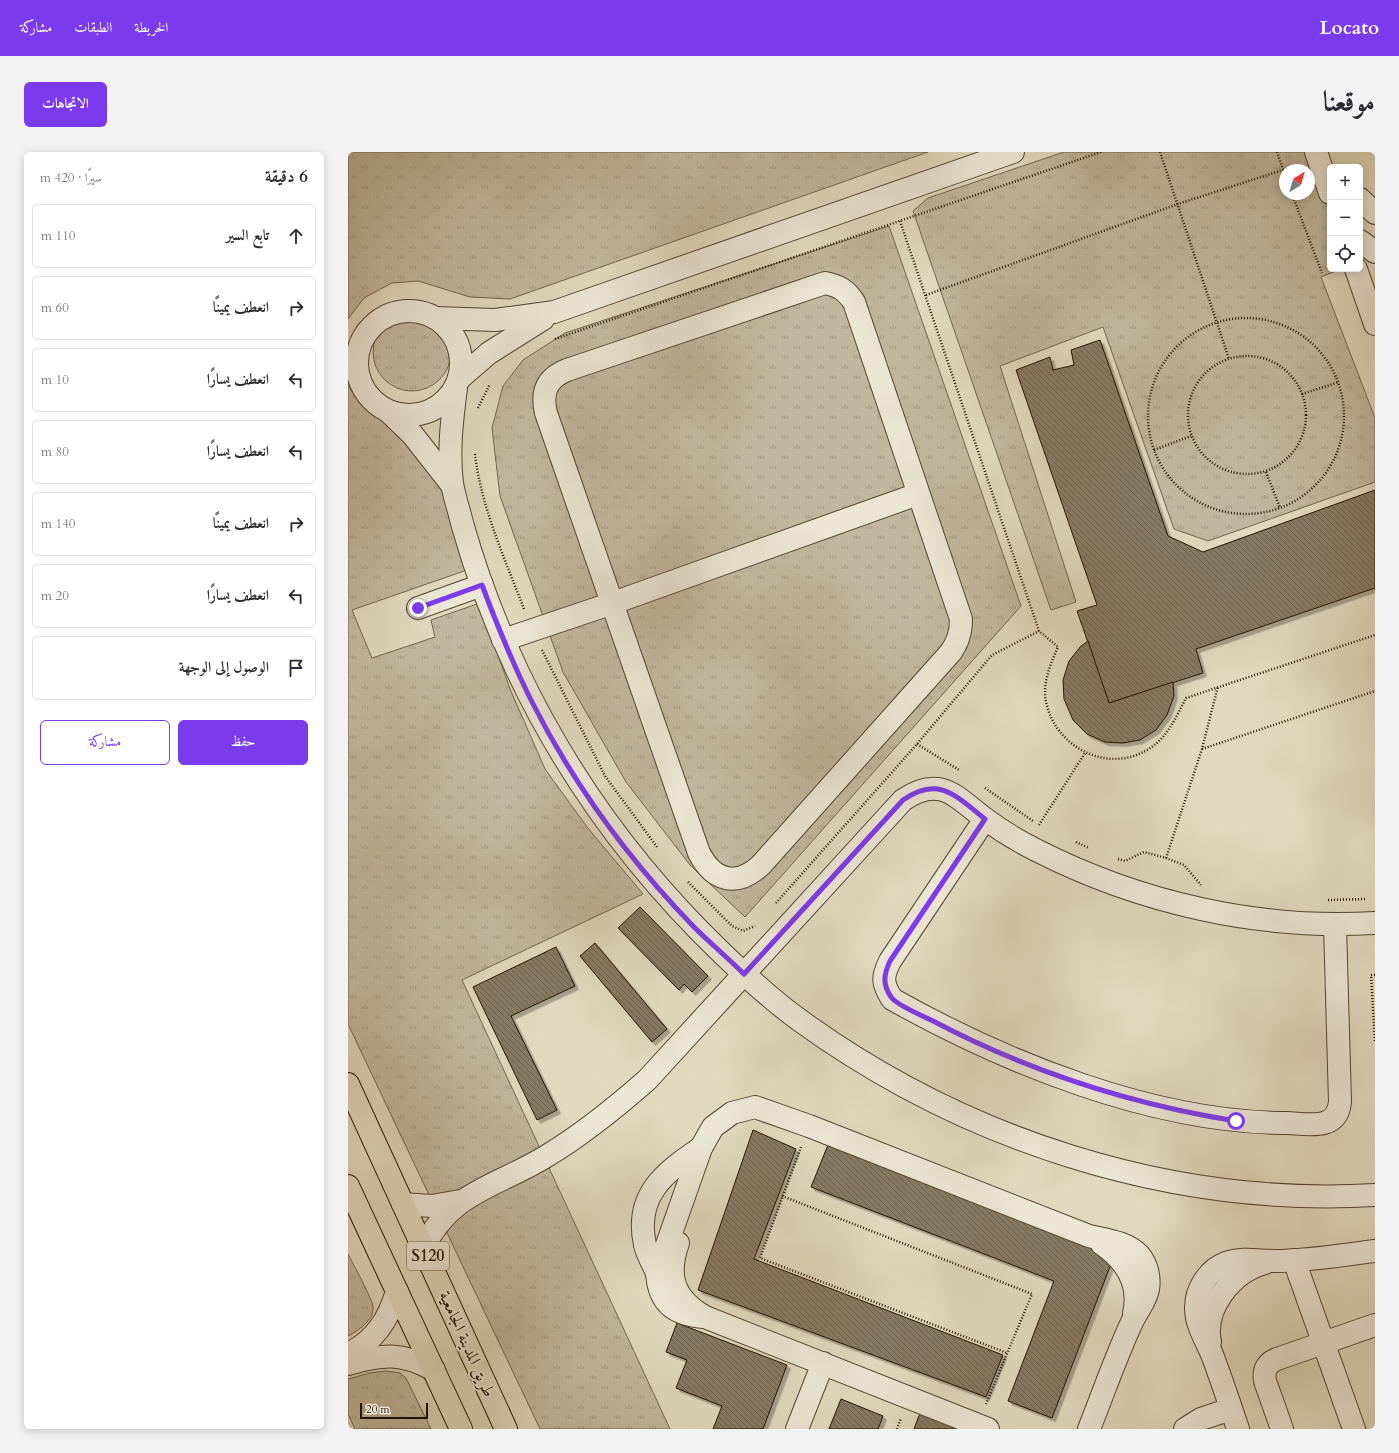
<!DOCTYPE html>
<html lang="ar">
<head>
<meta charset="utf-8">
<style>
	body { margin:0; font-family:Cardo,Amiri,serif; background:#f2f2f3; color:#2b2b33; direction:rtl }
	.controls { position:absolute; right:12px; top:12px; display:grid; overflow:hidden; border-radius:6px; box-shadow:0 2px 10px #0003 }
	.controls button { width:36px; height:36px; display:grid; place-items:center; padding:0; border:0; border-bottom:1px solid #e1e1e2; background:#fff; color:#2b2b33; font:20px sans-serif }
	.compass { position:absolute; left:931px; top:12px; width:36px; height:36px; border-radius:50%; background:#fff; box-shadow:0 2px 10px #0003; rotate:37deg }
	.scale { position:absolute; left:12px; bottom:10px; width:68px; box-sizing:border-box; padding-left:4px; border:2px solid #241301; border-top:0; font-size:11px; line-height:14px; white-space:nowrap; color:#241301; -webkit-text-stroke:3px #ece6d5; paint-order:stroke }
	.stop { position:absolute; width:12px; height:12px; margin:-9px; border:3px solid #7c3aed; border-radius:50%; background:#fff }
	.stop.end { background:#7c3aed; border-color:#fff; box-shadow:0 1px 4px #0008 }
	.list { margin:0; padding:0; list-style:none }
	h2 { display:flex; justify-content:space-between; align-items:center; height:52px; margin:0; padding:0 16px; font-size:17px }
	h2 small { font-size:13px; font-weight:400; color:#7c7c81 }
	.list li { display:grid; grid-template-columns:26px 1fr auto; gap:12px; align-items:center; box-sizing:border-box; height:64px; margin:0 8px 8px; padding:0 8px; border:1px solid #e1e1e2; border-radius:6px }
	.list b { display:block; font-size:15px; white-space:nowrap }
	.list em { font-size:13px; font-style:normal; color:#7c7c81 }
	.actions { display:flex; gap:8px; padding:12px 16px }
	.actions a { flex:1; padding:9px 0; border:1px solid #7c3aed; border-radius:6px; text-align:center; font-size:14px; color:#7c3aed }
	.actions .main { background:#7c3aed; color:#fff }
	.icon { flex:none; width:22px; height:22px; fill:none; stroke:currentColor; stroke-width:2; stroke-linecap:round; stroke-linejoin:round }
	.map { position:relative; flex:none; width:1027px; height:1277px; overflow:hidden; direction:ltr; border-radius:6px }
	header { display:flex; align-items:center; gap:24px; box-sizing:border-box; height:56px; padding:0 20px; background:#7c3aed; color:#fff }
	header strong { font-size:19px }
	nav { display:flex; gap:22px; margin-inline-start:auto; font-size:14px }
	.intro { display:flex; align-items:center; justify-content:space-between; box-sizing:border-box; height:96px; padding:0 24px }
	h1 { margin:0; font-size:28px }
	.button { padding:10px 18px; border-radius:6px; background:#7c3aed; color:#fff; font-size:14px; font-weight:700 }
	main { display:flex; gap:24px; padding:0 24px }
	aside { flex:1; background:#fff; border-radius:6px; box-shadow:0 2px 10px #0003 }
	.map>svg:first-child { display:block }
	.grass { fill:url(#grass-tufts); stroke:#726550; fill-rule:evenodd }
	.building { fill:url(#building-back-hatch); stroke:#241301; filter:url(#shadow) }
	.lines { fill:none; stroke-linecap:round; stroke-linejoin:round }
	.minor-casing { stroke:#534430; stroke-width:24 }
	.major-casing { stroke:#241301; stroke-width:24 }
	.path { stroke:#241301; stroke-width:2.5; stroke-dasharray:1 2; stroke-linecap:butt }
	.minor { stroke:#ece6d5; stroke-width:22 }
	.major { stroke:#e1d9be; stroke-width:22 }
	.route { stroke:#7c3aed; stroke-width:5 }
	.labels { text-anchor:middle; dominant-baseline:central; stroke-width:4; stroke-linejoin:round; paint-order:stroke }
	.shield { fill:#ece6d5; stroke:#605241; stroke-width:1 }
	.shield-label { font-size:16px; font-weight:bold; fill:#241301 }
	.street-label { font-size:17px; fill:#241301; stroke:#ece6d5 }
</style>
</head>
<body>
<header>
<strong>Locato</strong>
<nav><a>الخريطة</a><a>الطبقات</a><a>مشاركة</a></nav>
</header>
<div class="intro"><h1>موقعنا</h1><a class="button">الاتجاهات</a></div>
<main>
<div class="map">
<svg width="1027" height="1277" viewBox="0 0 1027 1277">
	<defs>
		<pattern id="grass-tufts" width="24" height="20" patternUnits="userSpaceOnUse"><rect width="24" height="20" fill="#c1b79e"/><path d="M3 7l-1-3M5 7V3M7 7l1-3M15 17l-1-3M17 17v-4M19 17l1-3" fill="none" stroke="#a69c86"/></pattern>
		<pattern id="building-back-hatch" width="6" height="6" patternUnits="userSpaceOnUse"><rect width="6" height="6" fill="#867a63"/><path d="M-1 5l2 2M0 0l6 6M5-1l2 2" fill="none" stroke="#6d634f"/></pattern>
		<filter id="shadow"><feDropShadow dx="3.5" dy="3.5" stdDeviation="0" flood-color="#0004"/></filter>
	</defs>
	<rect width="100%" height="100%" fill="#e1d9be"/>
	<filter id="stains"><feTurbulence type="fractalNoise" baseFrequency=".005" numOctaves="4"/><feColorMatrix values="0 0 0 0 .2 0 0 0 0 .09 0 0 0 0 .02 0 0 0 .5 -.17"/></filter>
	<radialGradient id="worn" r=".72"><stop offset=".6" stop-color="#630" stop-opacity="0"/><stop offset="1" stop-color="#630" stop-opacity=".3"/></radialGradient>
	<!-- grass -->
	<g class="grass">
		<polygon points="0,0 580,0 162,147 122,145 70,129 44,131 16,146 0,167"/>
		<path d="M716,0H960L982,58V117H993L973,125L1027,266V330L860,389L826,377L755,175L652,214L728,450L703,458L565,59L580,46ZM937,18H961V42H937Z"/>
		<polygon points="541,74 673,454 397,765 342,713 278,630 215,520 152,344 144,276 155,234 175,208 217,181"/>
		<circle cx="64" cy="200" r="39"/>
		<polygon points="0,231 3,238 16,254 36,267 88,315 122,417 4,458 24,506 87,485 83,468 132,451 162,537 197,617 239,675 295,742 114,828 322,1277 192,1277 0,872"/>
		<path d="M0,1102C4,1110 25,1148 25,1155C26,1168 10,1179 0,1184Z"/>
		<polygon points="37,1219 52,1221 58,1226 83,1277 7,1277 0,1262 0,1227 22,1221"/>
	</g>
	<!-- building -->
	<g class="building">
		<polygon points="752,188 820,384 855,400 1027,338 1027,436 848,497 855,521 761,551 729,459 749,453 668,218 702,205 705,218 726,213 723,198"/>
		<polygon points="740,489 761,551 825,530 826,544 819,563 808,578 792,588 775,591 757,590 739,582 725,568 716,547 715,528 721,509 733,494"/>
		<polygon points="292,755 360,824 344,840 336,832 331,838 270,776"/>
		<polygon points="247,791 319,877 304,890 232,804"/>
		<polygon points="208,795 227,834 163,864 209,958 189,968 125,835"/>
		<polygon points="405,978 448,997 406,1107 655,1203 638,1245 350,1138"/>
		<polygon points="480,993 766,1104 704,1266 660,1249 706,1129 463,1035"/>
		<polygon points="329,1171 439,1213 415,1277 365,1277 374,1254 328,1236 339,1208 318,1200"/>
		<polygon points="493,1247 535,1264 530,1277 481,1277"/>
		<polygon points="572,1261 612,1277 566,1277"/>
	</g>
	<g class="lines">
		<!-- minor casing -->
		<g class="minor-casing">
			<g id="minor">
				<polyline points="968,0 982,41"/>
				<polyline points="1012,47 1027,61"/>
				<polyline points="1012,89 1027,100"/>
				<polyline points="1008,117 1027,172"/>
				<path d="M477,131C491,134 498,138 506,150L613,467C613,481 610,489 603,500L413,713C389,735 366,730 351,701L198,261C193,240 199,226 219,218Z"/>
				<circle cx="61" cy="211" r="52"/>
				<polyline points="88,166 147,168 206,160 665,0"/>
				<polyline points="112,226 141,201 195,167"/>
				<path d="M108,236C104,267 100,300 104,331C106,344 111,358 114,371C128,421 147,471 169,518C220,626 291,722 377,804C400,826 424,848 450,867C615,987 821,1055 1027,1043"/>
				<polyline points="41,260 64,282 104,333"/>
				<polyline points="70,456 134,433"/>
				<polyline points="155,488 265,451 570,342"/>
				<path d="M637,667L542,809C534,825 534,831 544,847C658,911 806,971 939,971C961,972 989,979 992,950L987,773"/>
				<polyline points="55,1052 84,1054 112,1049"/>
				<path d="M330,1091C318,1125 326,1147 357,1165L640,1277"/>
				<path d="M754,1092C777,1108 793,1131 786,1161"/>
				<path d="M76,1096C100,1041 150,1034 197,1005C234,983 266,957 299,928L555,648C592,623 607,644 636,666C652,678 670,689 688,698C792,751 911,778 1027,771"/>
				<polyline points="946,1108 1006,1277"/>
				<path d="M309,1121C305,1112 299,1102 297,1093C286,1043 317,1020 353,996"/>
				<path d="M357,1165C327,1163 311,1152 309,1121L353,996L365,975L384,961L407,955L461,974L741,1084C758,1088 779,1090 791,1103C799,1112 802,1126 800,1137C798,1149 789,1159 784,1170C768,1204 755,1242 741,1277"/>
				<path d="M862,1190C855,1156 884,1120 917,1111"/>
				<path d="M0,1202C27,1189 41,1167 49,1139"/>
				<path d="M0,1212C34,1202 54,1200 86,1218"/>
				<polyline points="449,1277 475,1211"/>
				<polyline points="837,1277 853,1267 883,1257"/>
				<path d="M890,1277C882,1253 874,1229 865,1205C859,1189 848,1174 848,1156C848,1137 860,1118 878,1111C894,1105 911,1109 927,1109C960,1109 994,1103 1027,1099"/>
				<path d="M934,1277L917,1229C915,1218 919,1211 929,1207L1027,1173"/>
			</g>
		</g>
		<!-- major casing -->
		<g class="major-casing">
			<g id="major">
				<polyline points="0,932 158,1277"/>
				<polyline points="0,1034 113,1277"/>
			</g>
		</g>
		<!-- path -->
		<g class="path">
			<polyline points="812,0 881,207"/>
			<polyline points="929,0 937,23"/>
			<polyline points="944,42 974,121"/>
			<path d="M552,69L691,479L710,495C702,513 693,534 699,554C712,602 771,625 810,590C823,578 830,561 838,546L1027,483"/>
			<polyline points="578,143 830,52 950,13"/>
			<circle cx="898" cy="264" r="98"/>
			<polyline points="207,187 753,0"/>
			<circle cx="899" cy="263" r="59"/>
			<polyline points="954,242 991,230"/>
			<polyline points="130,256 142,232"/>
			<polyline points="806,298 843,284"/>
			<path d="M127,302C133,355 157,407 176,457"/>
			<polyline points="918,320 932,356"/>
			<polyline points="194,498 257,624 309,695"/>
			<polyline points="569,592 611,618"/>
			<polyline points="854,597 1027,539"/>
			<polyline points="637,636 685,669"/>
			<polyline points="691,673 737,601"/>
			<polyline points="728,690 741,696"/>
			<polyline points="818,706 854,597 870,534"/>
			<polyline points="770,707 777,709 796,700 818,706 836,713 853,733"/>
			<polyline points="340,730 384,774 395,779 407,774"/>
			<polyline points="980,748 1017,747"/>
			<polyline points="428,751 569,592 644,503 691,479"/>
			<polyline points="1027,823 1023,823 1027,890"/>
			<polyline points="453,995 412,1106 659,1201"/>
			<polyline points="434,1044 684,1142 638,1252"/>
			<polyline points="549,1277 553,1266"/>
		</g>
		<!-- minor -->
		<use href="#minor" class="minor"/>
		<!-- major -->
		<use href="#major" class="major"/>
	</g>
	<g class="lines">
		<!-- route -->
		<path class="route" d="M70,456L134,433C149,473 165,512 184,550C225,631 282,709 346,775C362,791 380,806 396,822L555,648C591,623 608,644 637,667L542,809C536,822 534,832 543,845C548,853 575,864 585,869C680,919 782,952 888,969"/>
	</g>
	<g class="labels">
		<!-- shield labels -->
		<rect class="shield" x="59" y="1090" width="42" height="28" rx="3"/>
		<g class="shield-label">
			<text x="80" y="1104">S120</text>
		</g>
		<!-- street labels -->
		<g class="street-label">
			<text transform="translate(119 1192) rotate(66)">طريق المدينة الجامعية</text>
		</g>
	</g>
	<rect width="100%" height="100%" filter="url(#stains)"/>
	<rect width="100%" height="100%" fill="url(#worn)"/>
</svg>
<div class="controls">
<button>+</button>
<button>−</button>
<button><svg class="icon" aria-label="locate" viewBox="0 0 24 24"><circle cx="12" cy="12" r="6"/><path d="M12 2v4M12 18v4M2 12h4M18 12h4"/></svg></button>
</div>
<svg class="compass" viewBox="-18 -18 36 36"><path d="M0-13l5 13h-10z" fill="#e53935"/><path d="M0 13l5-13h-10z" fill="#7c7c81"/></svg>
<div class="scale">20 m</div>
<div class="stop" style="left:888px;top:969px"></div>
<div class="stop end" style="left:70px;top:456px"></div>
</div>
<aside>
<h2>6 دقيقة<small>سيرًا · 420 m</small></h2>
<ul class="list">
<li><svg class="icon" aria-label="ahead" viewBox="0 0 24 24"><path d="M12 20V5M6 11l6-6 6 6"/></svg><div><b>تابع السير</b></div><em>110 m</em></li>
<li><svg class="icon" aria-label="right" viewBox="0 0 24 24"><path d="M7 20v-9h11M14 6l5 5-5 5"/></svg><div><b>انعطف يمينًا</b></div><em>60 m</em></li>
<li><svg class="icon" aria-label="left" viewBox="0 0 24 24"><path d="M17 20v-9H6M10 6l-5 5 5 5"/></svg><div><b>انعطف يسارًا</b></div><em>10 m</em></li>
<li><svg class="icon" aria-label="left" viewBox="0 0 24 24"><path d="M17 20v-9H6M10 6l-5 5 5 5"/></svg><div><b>انعطف يسارًا</b></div><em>80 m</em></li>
<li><svg class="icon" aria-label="right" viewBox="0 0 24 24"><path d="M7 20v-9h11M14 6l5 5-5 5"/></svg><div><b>انعطف يمينًا</b></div><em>140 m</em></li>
<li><svg class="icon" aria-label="left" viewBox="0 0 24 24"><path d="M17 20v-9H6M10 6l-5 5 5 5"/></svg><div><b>انعطف يسارًا</b></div><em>20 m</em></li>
<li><svg class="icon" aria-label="arrive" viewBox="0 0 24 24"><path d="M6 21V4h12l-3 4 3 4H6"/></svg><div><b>الوصول إلى الوجهة</b></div></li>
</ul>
<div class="actions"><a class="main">حفظ</a><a>مشاركة</a></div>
</aside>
</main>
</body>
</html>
